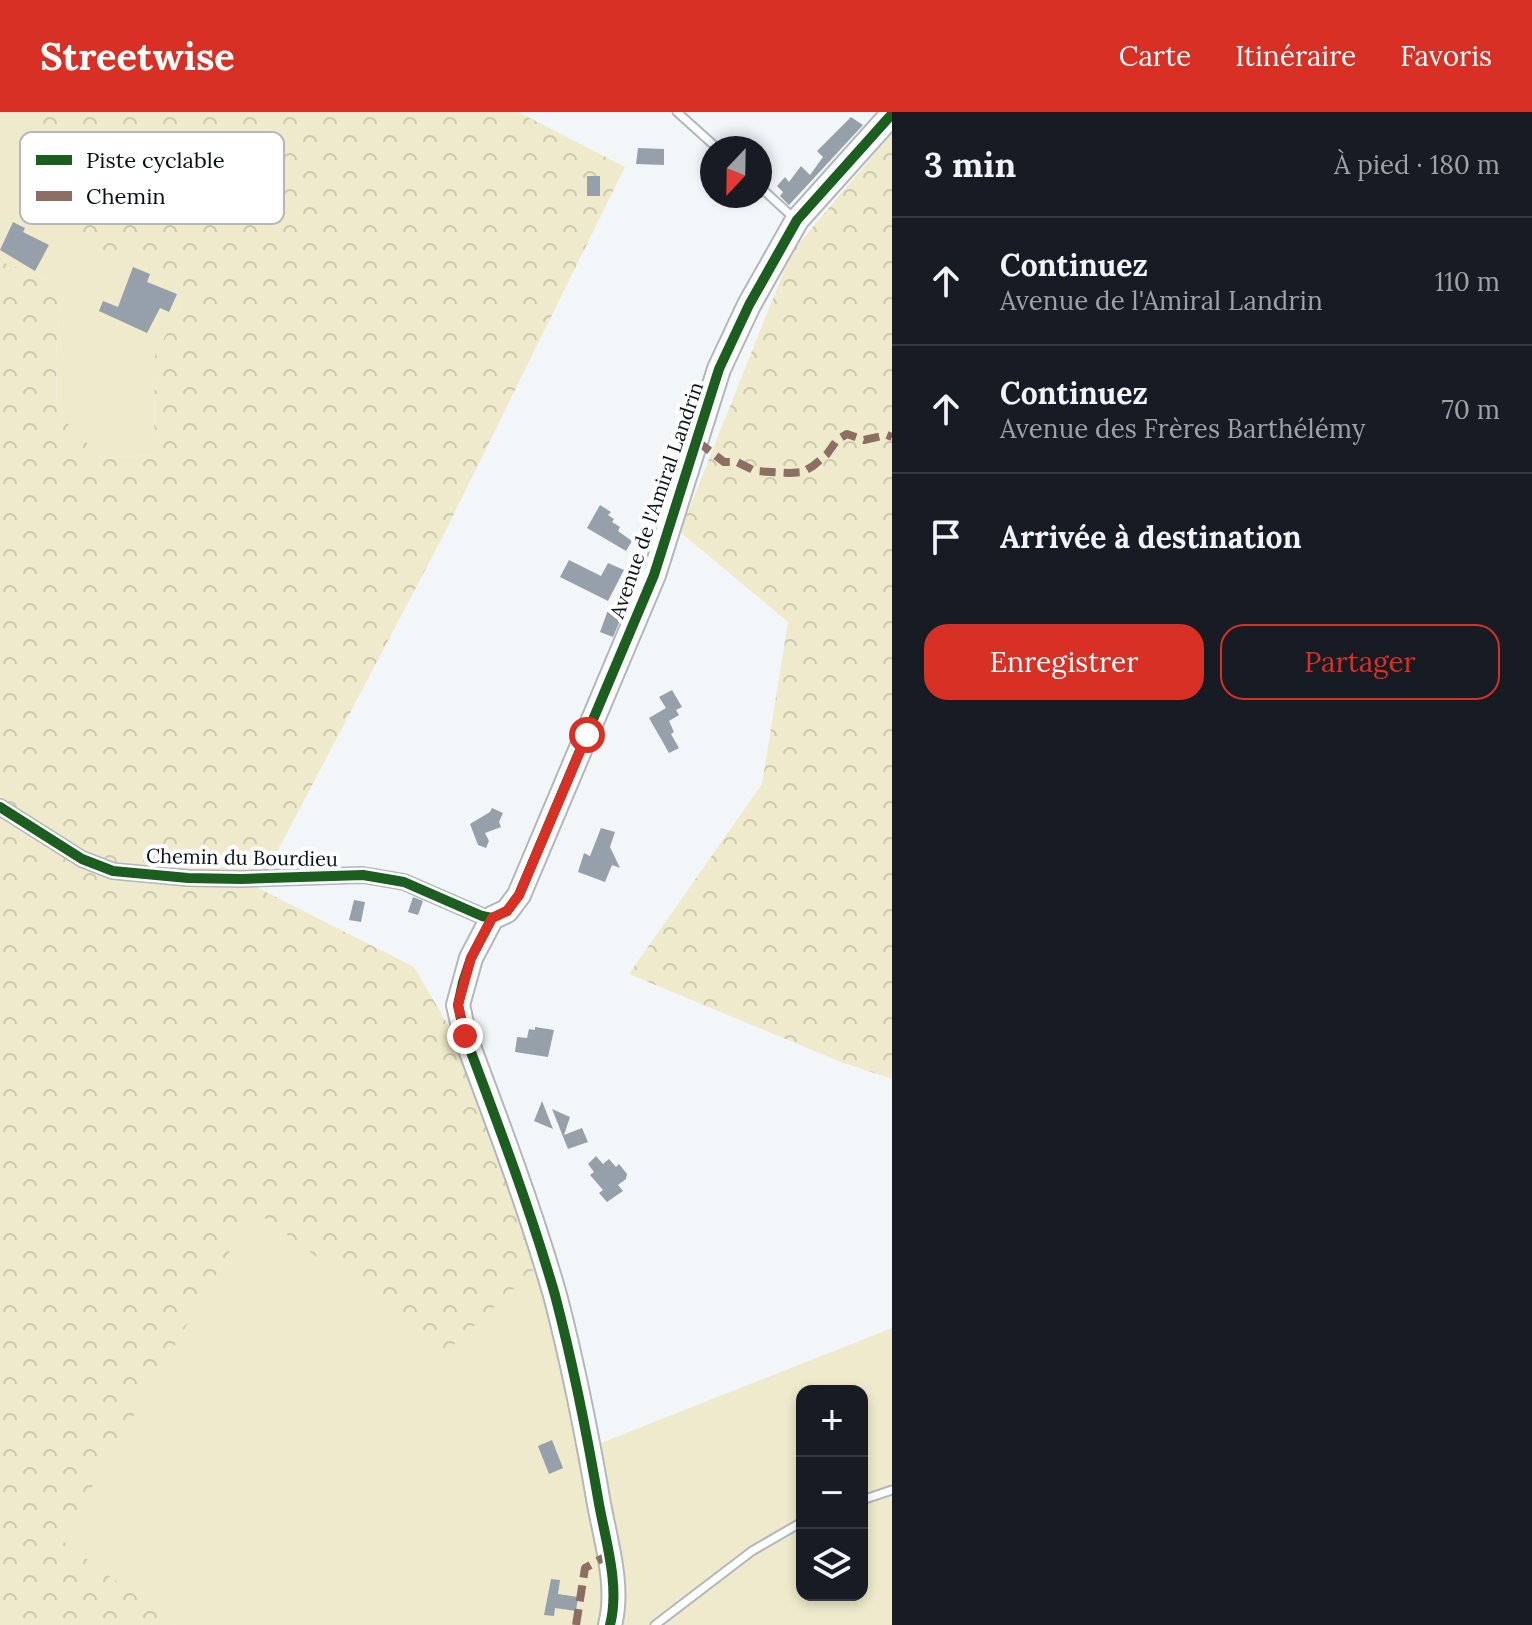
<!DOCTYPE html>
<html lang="fr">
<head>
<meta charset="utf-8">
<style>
	body { margin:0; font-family:Lora,serif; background:#20242c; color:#f1f3f6 }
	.controls { position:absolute; right:24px; bottom:24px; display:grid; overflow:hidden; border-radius:16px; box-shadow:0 4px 12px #0003 }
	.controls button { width:72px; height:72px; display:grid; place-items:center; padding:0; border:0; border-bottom:2px solid #363941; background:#171b24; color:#f1f3f6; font:40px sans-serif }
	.compass { position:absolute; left:700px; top:24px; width:72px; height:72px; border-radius:50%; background:#171b24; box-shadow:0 4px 12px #0003; rotate:202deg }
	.stop { position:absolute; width:24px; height:24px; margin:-18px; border:6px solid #d93025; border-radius:50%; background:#fff }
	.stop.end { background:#d93025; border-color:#fff; box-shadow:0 2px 8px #0008 }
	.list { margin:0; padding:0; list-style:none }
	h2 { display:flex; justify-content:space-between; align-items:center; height:104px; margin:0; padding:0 32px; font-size:34px }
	h2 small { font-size:26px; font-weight:400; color:#9ea1a6 }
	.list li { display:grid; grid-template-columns:52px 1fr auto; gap:24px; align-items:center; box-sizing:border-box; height:128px; padding:0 32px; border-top:2px solid #363941 }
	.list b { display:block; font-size:30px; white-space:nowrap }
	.list p { margin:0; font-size:26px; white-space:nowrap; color:#9ea1a6 }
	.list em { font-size:26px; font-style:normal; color:#9ea1a6 }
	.actions { display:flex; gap:16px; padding:24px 32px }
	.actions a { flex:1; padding:18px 0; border:2px solid #d93025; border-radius:24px; text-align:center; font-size:28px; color:#d93025 }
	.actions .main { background:#d93025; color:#fff }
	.icon { flex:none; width:44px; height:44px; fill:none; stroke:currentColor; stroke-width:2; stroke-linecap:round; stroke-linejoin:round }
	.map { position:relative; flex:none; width:892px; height:1513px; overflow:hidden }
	header { display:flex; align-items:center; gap:48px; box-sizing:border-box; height:112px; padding:0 40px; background:#d93025; color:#fff }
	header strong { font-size:38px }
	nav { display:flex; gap:44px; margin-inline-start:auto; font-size:28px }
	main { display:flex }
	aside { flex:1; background:#171b24 }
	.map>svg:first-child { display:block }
	.green { fill:#eeeacb; fill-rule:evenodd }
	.forest { fill:url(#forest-crowns) }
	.building { fill:#95a0aa }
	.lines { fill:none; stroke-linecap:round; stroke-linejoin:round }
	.lane-casing { stroke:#b2b7bc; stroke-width:11 }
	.street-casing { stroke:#b2b7bc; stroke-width:18 }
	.secondary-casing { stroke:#b2b7bc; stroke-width:26 }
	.lane { stroke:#fdfefe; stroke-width:7 }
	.street { stroke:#fdfefe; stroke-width:14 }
	.secondary { stroke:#fdfefe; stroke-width:22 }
	.quiet { stroke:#8d6e63; stroke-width:8; stroke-dasharray:16 8; stroke-linecap:butt }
	.cycleway-casing { stroke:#fff; stroke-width:15 }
	.cycleway { stroke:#1b5e20; stroke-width:10 }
	.route { stroke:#d93025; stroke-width:10 }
	.labels { text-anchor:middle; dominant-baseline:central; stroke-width:8; stroke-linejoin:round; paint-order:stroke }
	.street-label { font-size:20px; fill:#091118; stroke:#fff }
	.key { fill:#fff; stroke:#b5b8ba; stroke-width:2 }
	.key-label { font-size:22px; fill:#091118 }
</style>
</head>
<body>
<header>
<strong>Streetwise</strong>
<nav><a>Carte</a><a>Itinéraire</a><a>Favoris</a></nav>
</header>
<main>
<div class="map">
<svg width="892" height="1513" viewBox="0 0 892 1513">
	<defs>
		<pattern id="forest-crowns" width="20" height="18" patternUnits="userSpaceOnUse" patternTransform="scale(2)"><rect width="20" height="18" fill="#eeeacb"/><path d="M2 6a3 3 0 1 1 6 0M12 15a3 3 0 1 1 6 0" fill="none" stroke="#cbc8ae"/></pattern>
	</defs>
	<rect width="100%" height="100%" fill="#f3f6f9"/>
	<!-- green -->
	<g class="green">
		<polygon points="0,0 24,0 78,44 62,104 143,144 172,167 181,193 155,245 154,343 102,346 57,301 56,246 60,189 47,168 0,149"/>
		<path d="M254,1098L445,1240L538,1154L581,1339L892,1216V1513H175L60,1429ZM802,1279H862V1483H802Z"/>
	</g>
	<!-- forest -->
	<g class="forest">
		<polygon points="24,0 518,0 625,55 442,426 258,776 414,855 481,969 538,1154 445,1241 254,1098 61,1428 175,1513 0,1513 0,149 47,168 60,189 56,246 57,301 102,346 154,343 155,244 181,193 172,167 143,144 97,153 62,104 78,44"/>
		<polygon points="892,21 892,967 841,950 629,862 762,672 788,510 680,420 791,141"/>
	</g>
	<!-- building -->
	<g class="building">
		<polygon points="851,5 863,13 789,93 780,84 783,80 777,74 785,65 789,70 801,54 810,63 823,45 817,39"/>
		<polygon points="638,36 664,37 664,53 636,52"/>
		<rect x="587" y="64" width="13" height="20"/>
		<polygon points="13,110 25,116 23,120 49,133 35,159 0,138"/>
		<polygon points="133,155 150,162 147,170 177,182 169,200 160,196 147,221 99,199 103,189 118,195"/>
		<polygon points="600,393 611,400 608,403 614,407 612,410 620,415 618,419 632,429 626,439 587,416"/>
		<polygon points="569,448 601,464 608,451 624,458 608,489 560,465"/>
		<polygon points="608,498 622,504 613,525 600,520"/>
		<polygon points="672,578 682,595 676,598 679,603 669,609 674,620 671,622 679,636 669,641 649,606 666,596 659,585"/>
		<polygon points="492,696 503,701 499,710 501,715 485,721 489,729 486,736 478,733 470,712 490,700"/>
		<polygon points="601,716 615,720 610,735 620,756 612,753 605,770 578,760 584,741 590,744"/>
		<polygon points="413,785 423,789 418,803 408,800"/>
		<polygon points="354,788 365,790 361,810 349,808"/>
		<polygon points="535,915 554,918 548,945 515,940 517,925 527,926 529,917 535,918"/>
		<polygon points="542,989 553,1017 534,1009"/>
		<polygon points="552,997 570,1005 564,1023 582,1016 588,1030 568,1037"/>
		<polygon points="596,1044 603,1052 609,1047 616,1055 619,1052 627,1062 626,1067 618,1073 623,1079 607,1090 599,1081 603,1078 590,1063 594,1060 588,1052"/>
		<polygon points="552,1328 563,1356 549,1362 538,1334"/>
		<polygon points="551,1467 560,1468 558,1482 578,1485 576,1499 555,1496 554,1504 544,1503"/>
	</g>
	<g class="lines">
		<!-- lane casing -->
		<g class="lane-casing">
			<g id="lane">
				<polyline points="677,0 717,36"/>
				<polyline points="760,75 795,107"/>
				<polyline points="862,1388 892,1378"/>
				<polyline points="655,1513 752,1439 802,1410"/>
			</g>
		</g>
		<!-- street casing -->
		<g class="street-casing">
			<polyline id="street" points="0,695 82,747 113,759 188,766 241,767 363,763 404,770 482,804 492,806"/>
		</g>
		<!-- secondary casing -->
		<g class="secondary-casing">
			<path id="secondary" d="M610,1513C620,1475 606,1430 599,1392C587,1322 573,1252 555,1183C530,1096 497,1009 465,924L458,893L471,846L492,806L507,799L519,783L654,463L719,257L749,193L797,108L892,2"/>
		</g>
		<!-- lane -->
		<use href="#lane" class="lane"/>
		<!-- street -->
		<use href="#street" class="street"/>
		<!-- secondary -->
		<use href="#secondary" class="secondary"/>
		<!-- quiet -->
		<g class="quiet">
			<polyline points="697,329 724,350 737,350 755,359 790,361 803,360 813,354 827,342 837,328 847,322 864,328 887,323 892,325"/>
			<polyline points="576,1513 585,1456 608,1443"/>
		</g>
		<!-- cycleway casing -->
		<g class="cycleway-casing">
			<g id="cycleway">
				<polyline points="0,695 82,747 113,759 188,766 241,767 363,763 404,770 482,804 492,806"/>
				<polyline points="492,806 507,799 519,783 654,463 719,257 749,193 797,108 892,2"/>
				<path d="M492,806L471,846L463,870L458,893L465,924C497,1009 530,1096 555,1183C573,1252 587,1322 599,1392C606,1430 620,1475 610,1513"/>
			</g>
		</g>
		<!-- cycleway -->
		<use href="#cycleway" class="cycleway"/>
	</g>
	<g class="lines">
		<!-- route -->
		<polyline class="route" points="465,924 458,893 471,846 492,806 507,799 519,783 587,623"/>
	</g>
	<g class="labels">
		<!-- street labels -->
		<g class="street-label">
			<text transform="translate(656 388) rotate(-71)">Avenue de l'Amiral Landrin</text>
			<text transform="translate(242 745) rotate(1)">Chemin du Bourdieu</text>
		</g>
	</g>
	<!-- legend -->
	<rect x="20" y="20" width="264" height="92" rx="12" class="key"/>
	<rect x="36" y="43" width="36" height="10" fill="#1b5e20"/>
	<rect x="36" y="79" width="36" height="10" fill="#8d6e63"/>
	<g class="key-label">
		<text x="86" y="56">Piste cyclable</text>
		<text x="86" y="92">Chemin</text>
	</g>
</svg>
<div class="controls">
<button>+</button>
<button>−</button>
<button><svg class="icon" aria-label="layers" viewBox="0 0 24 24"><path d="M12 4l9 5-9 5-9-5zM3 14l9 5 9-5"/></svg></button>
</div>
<svg class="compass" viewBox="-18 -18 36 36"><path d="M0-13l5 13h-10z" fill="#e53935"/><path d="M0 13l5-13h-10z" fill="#9ea1a6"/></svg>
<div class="stop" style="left:587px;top:623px"></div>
<div class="stop end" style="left:465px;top:924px"></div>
</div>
<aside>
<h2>3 min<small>À pied · 180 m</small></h2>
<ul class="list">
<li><svg class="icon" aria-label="ahead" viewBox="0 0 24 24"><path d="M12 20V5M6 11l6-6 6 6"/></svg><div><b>Continuez</b><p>Avenue de l'Amiral Landrin</p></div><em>110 m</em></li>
<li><svg class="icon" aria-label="ahead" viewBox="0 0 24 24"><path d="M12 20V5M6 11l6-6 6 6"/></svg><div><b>Continuez</b><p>Avenue des Frères Barthélémy</p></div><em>70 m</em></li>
<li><svg class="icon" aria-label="arrive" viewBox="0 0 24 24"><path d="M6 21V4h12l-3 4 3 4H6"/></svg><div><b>Arrivée à destination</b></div></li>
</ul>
<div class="actions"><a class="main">Enregistrer</a><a>Partager</a></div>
</aside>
</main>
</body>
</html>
